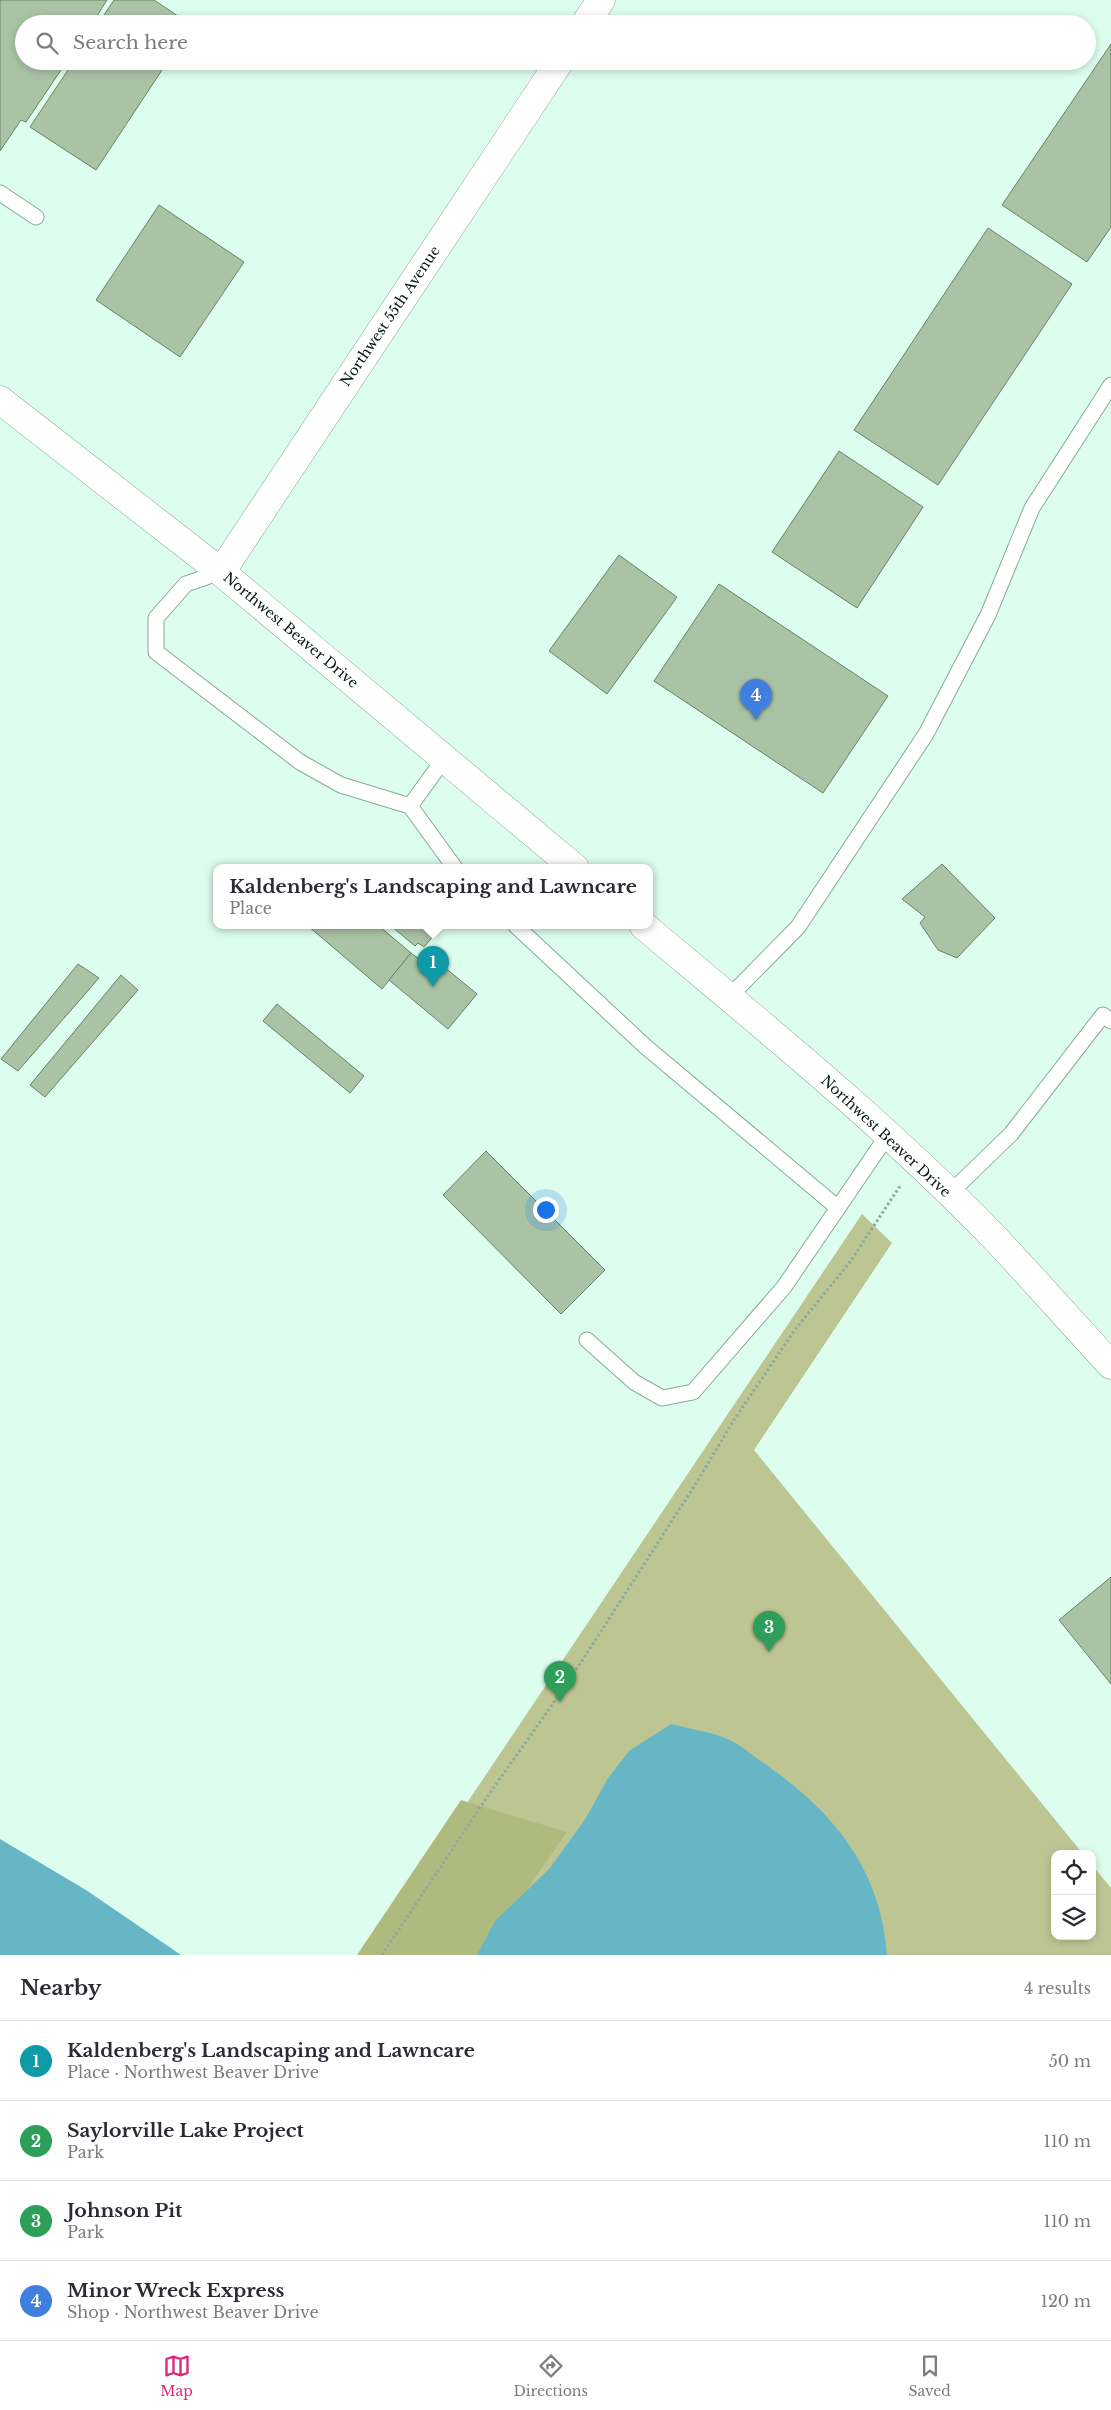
<!DOCTYPE html>
<html lang="en">
<head>
<meta charset="utf-8">
<style>
	body { margin:0; font-family:"Libre Baskerville",serif; background:#f2f2f3; color:#2b2b33 }
	.controls { position:absolute; right:15px; bottom:15px; display:grid; overflow:hidden; border-radius:10px; box-shadow:0 2px 8px #0003 }
	.controls button { width:45px; height:45px; display:grid; place-items:center; padding:0; border:0; border-bottom:1px solid #e1e1e2; background:#fff; color:#2b2b33; font:25px sans-serif }
	.you { position:absolute; left:545px; top:1209px; width:18px; height:18px; margin:-12px; border:4px solid #fff; border-radius:50%; background:#1a73e8; box-shadow:0 0 0 8px #1a73e833 }
	.badge { display:grid; place-items:center; width:32px; height:32px; border-radius:50%; background:#db2777; color:#fff; font-size:16px; font-weight:700 }
	.pin { position:absolute; translate:-50% -41px; filter:drop-shadow(0 1px 2px #0008) }
	.pin::after { content:''; position:absolute; top:26px; width:18px; height:15px; background:inherit; clip-path:polygon(0 0,100% 0,50% 100%) }
	.popup { position:absolute; left:213px; top:864px; width:440px; height:65px; box-sizing:border-box; display:grid; place-content:center; border-radius:10px; background:#fff; filter:drop-shadow(0 1px 4px #0005); font-size:16px; white-space:nowrap; color:#7c7c81 }
	.popup b { font-size:19px; color:#2b2b33 }
	.popup::after { content:''; position:absolute; left:50%; top:100%; margin-left:-10px; border:10px solid transparent; border-top-color:#fff }
	.list { margin:0; padding:0; list-style:none }
	h2 { display:flex; justify-content:space-between; align-items:center; height:65px; margin:0; padding:0 20px; font-size:21px }
	h2 small { font-size:16px; font-weight:400; color:#7c7c81 }
	.list li { display:grid; grid-template-columns:32px 1fr auto; gap:15px; align-items:center; box-sizing:border-box; height:80px; padding:0 20px; border-top:1px solid #e1e1e2 }
	.list b { display:block; font-size:19px; white-space:nowrap }
	.list p { margin:0; font-size:16px; white-space:nowrap; color:#7c7c81 }
	.list em { font-size:16px; font-style:normal; color:#7c7c81 }
	.icon { flex:none; width:28px; height:28px; fill:none; stroke:currentColor; stroke-width:2; stroke-linecap:round; stroke-linejoin:round }
	.map { position:relative; flex:none; width:1111px; height:1955px; overflow:hidden }
	.search { position:absolute; background:#fff; box-shadow:0 2px 8px #0003; left:15px; right:15px; top:15px; height:55px; display:flex; align-items:center; gap:12px; box-sizing:border-box; padding:0 18px; border-radius:28px; color:#7c7c81; font-size:19px }
	.sheet { height:385px; background:#fff }
	nav { display:flex; justify-content:space-around; align-items:center; box-sizing:border-box; height:70px; border-top:1px solid #e1e1e2; background:#fff; font-size:14px; color:#7c7c81 }
	nav a { display:grid; justify-items:center; gap:2px }
	nav .on { color:#db2777 }
	.map>svg:first-child { display:block }
	.green { fill:#bdc693 }
	.forest { fill:#afba7e }
	.water { fill:#67b6c6 }
	.building { fill:#aac3a5; stroke:#6a8166 }
	.lines { fill:none; stroke-linecap:round; stroke-linejoin:round }
	.lane-casing { stroke:#85ab99; stroke-width:17 }
	.street-casing { stroke:#85ab99; stroke-width:29 }
	.secondary-casing { stroke:#85ab99; stroke-width:29 }
	.path { stroke:#90aa9e; stroke-width:3; stroke-dasharray:2.5 2.5; stroke-linecap:butt }
	.lane { stroke:#fff; stroke-width:15 }
	.street { stroke:#fff; stroke-width:28 }
	.secondary { stroke:#fff; stroke-width:28 }
	.labels { text-anchor:middle; dominant-baseline:central; stroke-width:5; stroke-linejoin:round; paint-order:stroke }
	.street-label { font-size:14px; fill:#081711; stroke:#fff }
</style>
</head>
<body>
<div class="map">
<svg width="1111" height="1955" viewBox="0 0 1111 1955">
	<rect width="100%" height="100%" fill="#ddfdee"/>
	<!-- green -->
	<polygon class="green" points="862,1214 892,1243 754,1450 1083,1854 1055,1854 1055,1936 1092,1936 1092,1865 1111,1888 1111,1955 365,1955"/>
	<!-- forest -->
	<polygon class="forest" points="461,1800 567,1832 481,1955 357,1955"/>
	<!-- water -->
	<g class="water">
		<path d="M671,1724C690,1729 713,1732 730,1740C742,1746 753,1756 765,1764C833,1811 881,1869 887,1955H477L495,1921L550,1868L586,1818L608,1778L629,1751Z"/>
		<polygon points="0,1839 86,1890 181,1955 0,1955"/>
	</g>
	<!-- building -->
	<g class="building">
		<polygon points="0,0 107,0 92,24 24,24 24,61 67,61 26,122 21,120 0,151"/>
		<polygon points="114,0 154,0 190,24 98,24"/>
		<polygon points="1111,44 1111,227 1087,262 1002,205"/>
		<polygon points="74,61 168,61 96,170 30,127"/>
		<polygon points="159,205 244,262 180,357 96,300"/>
		<polygon points="988,228 1072,284 938,485 854,430"/>
		<polygon points="839,451 923,507 857,608 772,552"/>
		<polygon points="619,555 677,597 607,694 549,651"/>
		<polygon points="719,584 888,696 823,793 654,681"/>
		<polygon points="942,864 995,918 957,958 938,950 920,923 925,917 902,899"/>
		<polygon points="308,926 379,926 411,953 382,989"/>
		<polygon points="391,926 442,926 424,947 418,943 415,946"/>
		<polygon points="426,952 477,994 448,1029 389,980 411,953 419,959"/>
		<polygon points="78,964 99,978 18,1071 1,1059"/>
		<polygon points="121,975 138,990 45,1097 30,1085"/>
		<polygon points="277,1004 364,1076 350,1093 263,1021"/>
		<polygon points="486,1151 605,1270 561,1314 443,1195"/>
		<polygon points="1111,1577 1111,1684 1059,1620"/>
	</g>
	<g class="lines">
		<!-- lane casing -->
		<g class="lane-casing">
			<g id="lane">
				<polyline points="0,193 36,217"/>
				<polyline points="221,572 186,584 156,618 156,652 300,762 341,785 410,806"/>
				<polyline points="444,759 410,806 455,868"/>
				<polyline points="516,926 646,1047 838,1208"/>
				<polyline points="729,997 798,927 926,734 988,615 1032,508 1111,385"/>
				<polyline points="949,1194 1011,1134 1103,1015 1111,1021"/>
				<polyline points="587,1340 634,1382 662,1398 693,1392 784,1287 887,1136"/>
			</g>
		</g>
		<!-- street casing -->
		<g class="street-casing">
			<g id="street">
				<polyline points="585,24 601,0"/>
				<polyline points="221,572 560,61"/>
			</g>
		</g>
		<!-- secondary casing -->
		<g class="secondary-casing">
			<g id="secondary">
				<polyline points="0,400 221,572 575,868"/>
				<path d="M644,926C762,1025 883,1123 991,1234C1032,1277 1071,1322 1111,1365"/>
			</g>
		</g>
		<!-- path -->
		<polyline class="path" points="382,1955 485,1800 569,1681 695,1485 734,1420 794,1331 850,1262 900,1186"/>
		<!-- lane -->
		<use href="#lane" class="lane"/>
		<!-- street -->
		<use href="#street" class="street"/>
		<!-- secondary -->
		<use href="#secondary" class="secondary"/>
	</g>
	<g class="labels">
		<!-- street labels -->
		<g class="street-label">
			<text transform="translate(390 316) rotate(-56)">Northwest 55th Avenue</text>
			<text transform="translate(291 630) rotate(40)">Northwest Beaver Drive</text>
			<text transform="translate(886 1136) rotate(43)">Northwest Beaver Drive</text>
		</g>
	</g>
</svg>
<div class="controls">
<button><svg class="icon" aria-label="locate" viewBox="0 0 24 24"><circle cx="12" cy="12" r="6"/><path d="M12 2v4M12 18v4M2 12h4M18 12h4"/></svg></button>
<button><svg class="icon" aria-label="layers" viewBox="0 0 24 24"><path d="M12 4l9 5-9 5-9-5zM3 14l9 5 9-5"/></svg></button>
</div>
<div class="you"></div>
<div class="pin badge" style="left:433px;top:987px;background:#0f9aa8">1</div>
<div class="popup"><b>Kaldenberg's Landscaping and Lawncare</b>Place</div>
<div class="pin badge" style="left:560px;top:1702px;background:#2e9e5b">2</div>
<div class="pin badge" style="left:769px;top:1652px;background:#2e9e5b">3</div>
<div class="pin badge" style="left:756px;top:720px;background:#3f7fe0">4</div>
<div class="search"><svg class="icon" aria-label="search" viewBox="0 0 24 24"><circle cx="10" cy="10" r="6"/><path d="M15 15l6 6"/></svg>Search here</div>
</div>
<section class="sheet">
<h2>Nearby<small>4 results</small></h2>
<ul class="list">
<li><span class="badge" style="background:#0f9aa8">1</span><div><b>Kaldenberg's Landscaping and Lawncare</b><p>Place · Northwest Beaver Drive</p></div><em>50 m</em></li>
<li><span class="badge" style="background:#2e9e5b">2</span><div><b>Saylorville Lake Project</b><p>Park</p></div><em>110 m</em></li>
<li><span class="badge" style="background:#2e9e5b">3</span><div><b>Johnson Pit</b><p>Park</p></div><em>110 m</em></li>
<li><span class="badge" style="background:#3f7fe0">4</span><div><b>Minor Wreck Express</b><p>Shop · Northwest Beaver Drive</p></div><em>120 m</em></li>
</ul>
</section>
<nav>
<a class="on"><svg class="icon" aria-label="map" viewBox="0 0 24 24"><path d="M3 6l6-2 6 2 6-2v14l-6 2-6-2-6 2zM9 4v14M15 6v14"/></svg>Map</a>
<a><svg class="icon" aria-label="directions" viewBox="0 0 24 24"><path d="M12 3l9 9-9 9-9-9zM9 14v-3h6M13 9l2 2-2 2"/></svg>Directions</a>
<a><svg class="icon" aria-label="saved" viewBox="0 0 24 24"><path d="M7 4h10v16l-5-4-5 4z"/></svg>Saved</a>
</nav>
</body>
</html>
